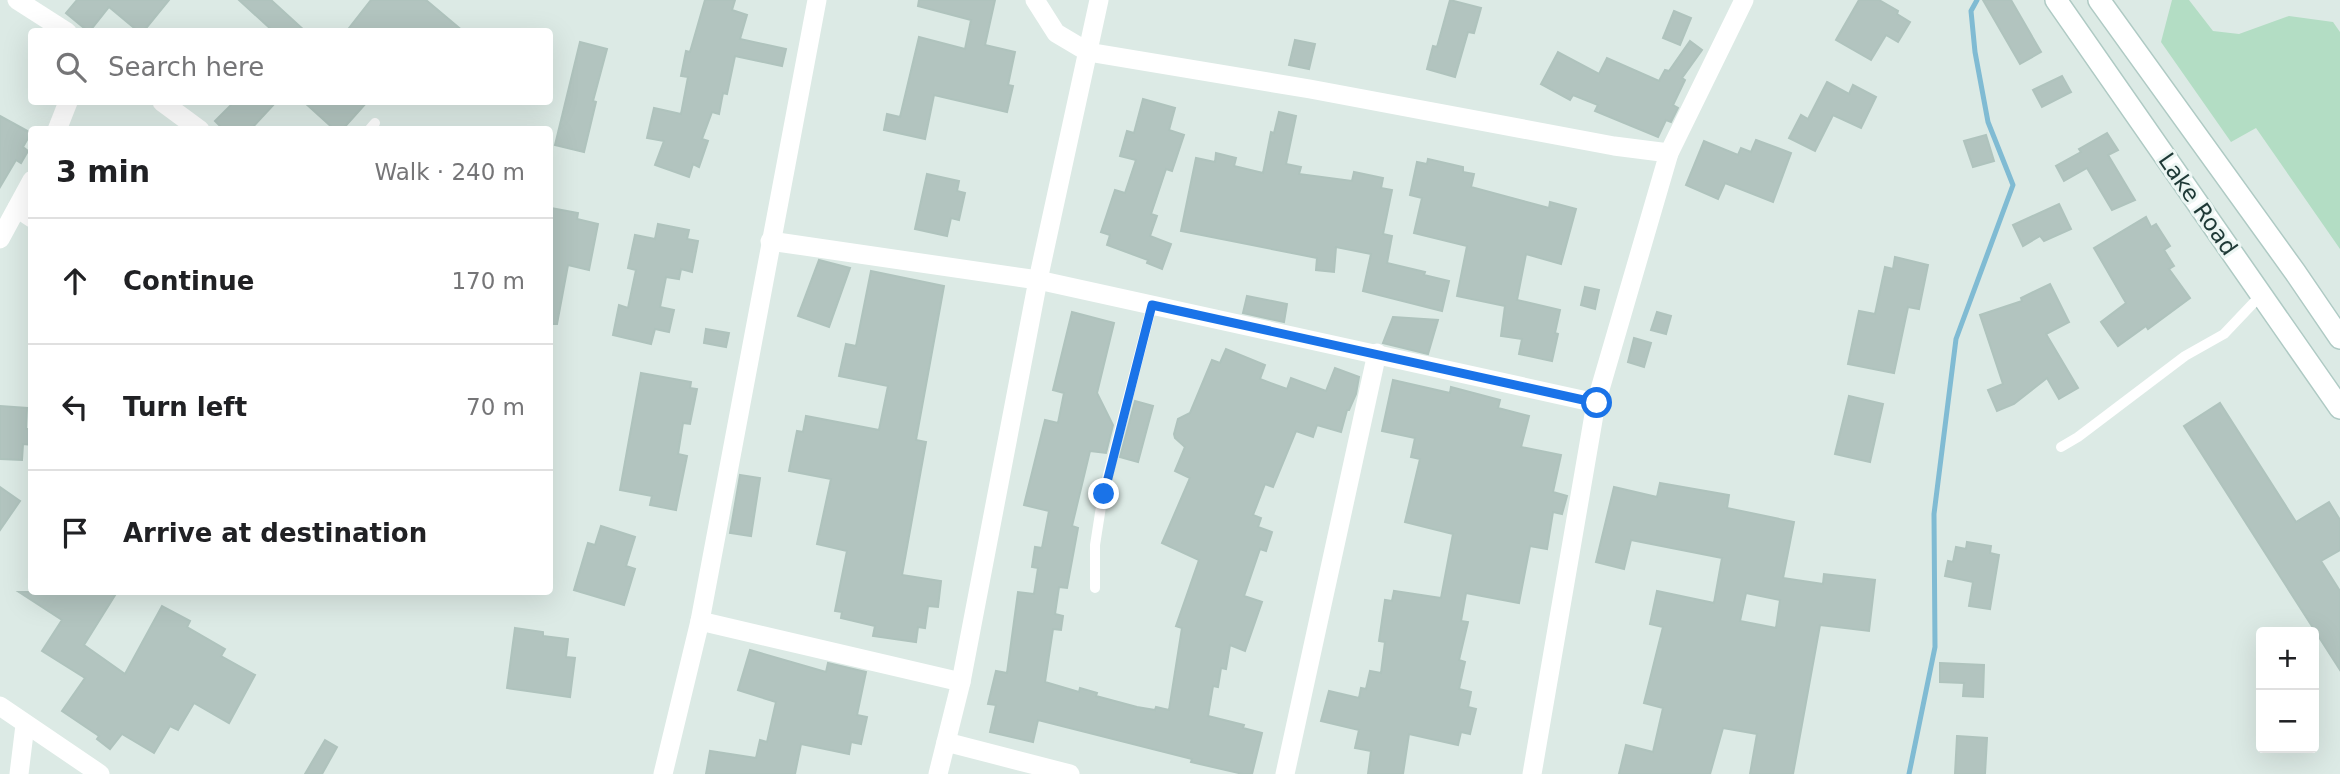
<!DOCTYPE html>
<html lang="en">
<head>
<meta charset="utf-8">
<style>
	body { margin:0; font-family:"DejaVu Sans",sans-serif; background:#f6f6f6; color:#202124 }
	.controls { position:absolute; right:21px; bottom:21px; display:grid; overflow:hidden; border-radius:7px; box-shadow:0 7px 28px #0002 }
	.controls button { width:63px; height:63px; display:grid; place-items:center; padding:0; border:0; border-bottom:2px solid #e0e0e0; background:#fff; color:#202124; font:35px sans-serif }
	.stop { position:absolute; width:21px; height:21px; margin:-16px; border:5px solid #1a73e8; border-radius:50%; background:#fff }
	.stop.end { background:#1a73e8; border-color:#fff; box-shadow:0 2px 7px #0008 }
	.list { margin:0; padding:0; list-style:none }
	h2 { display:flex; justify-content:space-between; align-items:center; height:91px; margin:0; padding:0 28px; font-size:30px }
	h2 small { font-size:23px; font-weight:400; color:#757577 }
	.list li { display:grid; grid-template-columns:46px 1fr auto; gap:21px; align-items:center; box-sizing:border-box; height:126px; padding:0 28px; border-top:2px solid #e0e0e0 }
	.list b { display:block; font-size:26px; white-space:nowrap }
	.list em { font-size:23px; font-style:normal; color:#757577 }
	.icon { flex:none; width:38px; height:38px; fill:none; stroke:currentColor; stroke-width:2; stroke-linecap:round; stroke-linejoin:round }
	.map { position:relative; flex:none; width:2340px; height:774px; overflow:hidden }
	.search { position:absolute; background:#fff; box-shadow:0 7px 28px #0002; left:28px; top:28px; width:525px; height:77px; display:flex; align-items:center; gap:18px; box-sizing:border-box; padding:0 24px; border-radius:7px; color:#757577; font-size:26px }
	.panel { position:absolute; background:#fff; box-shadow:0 7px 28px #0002; left:28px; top:126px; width:525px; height:469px; border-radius:7px }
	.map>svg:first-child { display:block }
	.green { fill:#b3ddc4 }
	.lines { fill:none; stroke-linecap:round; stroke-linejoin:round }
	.stream { stroke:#80bbd3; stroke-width:5 }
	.building { fill:#b2c4bf; stroke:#afc3bd; stroke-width:2; fill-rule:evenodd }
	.secondary-casing { stroke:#afcac4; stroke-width:24 }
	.lane { stroke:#fff; stroke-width:10 }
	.street { stroke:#fff; stroke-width:19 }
	.secondary { stroke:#fff; stroke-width:21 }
	.route { stroke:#1a73e8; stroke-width:9 }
	.labels { text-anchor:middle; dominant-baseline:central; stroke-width:6; stroke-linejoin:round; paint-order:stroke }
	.street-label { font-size:23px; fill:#1e3936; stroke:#ecf6f3 }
</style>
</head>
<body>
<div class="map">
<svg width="2340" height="774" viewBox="0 0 2340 774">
	<rect width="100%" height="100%" fill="#dceae5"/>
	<!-- green -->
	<polygon class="green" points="2172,0 2189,0 2213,31 2239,34 2289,16 2333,22 2340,32 2340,249 2256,128 2231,142 2161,42"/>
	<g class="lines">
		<!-- stream -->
		<polyline class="stream" points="1909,774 1935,647 1934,514 1956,339 2013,185 1988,122 1975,52 1971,11 1977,0"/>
	</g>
	<!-- building -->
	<g class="building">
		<polygon points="77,0 169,0 143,32 139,32 109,7 89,32 66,13"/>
		<polygon points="239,0 271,0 306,32 274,32"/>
		<polygon points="371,0 426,0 464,32 346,32"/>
		<polygon points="705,0 735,0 732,10 747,15 740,39 786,49 782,66 735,56 727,94 723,93 719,114 712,112 702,139 708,141 699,167 693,164 689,177 655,165 664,141 647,138 654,108 681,114 688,77 681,76 686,51 690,52"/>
		<polygon points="919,0 995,0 985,45 1015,52 1008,85 1013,86 1007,112 934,95 925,139 884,130 887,114 900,117 919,37 965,49 971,20 918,6"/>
		<polygon points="1450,0 1481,8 1474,33 1468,32 1455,77 1427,69 1433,46 1437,47"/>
		<polygon points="1859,0 1879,0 1898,11 1897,14 1910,22 1898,42 1886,35 1871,60 1836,40"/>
		<polygon points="1983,0 2011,0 2041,52 2020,64"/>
		<polygon points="1674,11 1691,18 1680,45 1663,38"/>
		<polygon points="1295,40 1315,44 1309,69 1289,65"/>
		<polygon points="1690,41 1702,50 1682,78 1685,80 1673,105 1678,108 1671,122 1666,120 1658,137 1595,111 1598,105 1573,95 1570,100 1541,84 1558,52 1599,74 1607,58 1659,81 1665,70 1669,71"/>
		<polygon points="580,42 607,49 593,101 596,102 584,152 555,145"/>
		<polygon points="2062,76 2071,92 2042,107 2033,90"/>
		<polygon points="1827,82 1849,94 1853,85 1876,97 1861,128 1833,115 1815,151 1789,138 1801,115 1808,119"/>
		<polygon points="1143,99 1175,108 1169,130 1184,135 1172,171 1166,169 1151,214 1157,216 1150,236 1171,244 1162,269 1147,263 1148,260 1107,245 1110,235 1101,232 1115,190 1125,193 1136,160 1120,156 1127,131 1134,133"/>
		<polygon points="234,102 276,102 250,130 224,130 215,121"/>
		<polygon points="304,102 367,102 342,130 335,130"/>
		<polygon points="1279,112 1296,116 1286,164 1301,167 1299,174 1352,181 1354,172 1383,178 1381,188 1392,190 1383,234 1392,236 1387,263 1425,272 1424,275 1449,281 1442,311 1363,291 1371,254 1336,247 1334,272 1316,270 1317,258 1181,231 1196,158 1215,162 1216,153 1236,158 1234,166 1263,173 1271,132 1274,133"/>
		<polygon points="0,116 31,133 23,147 28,151 21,163 16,160 0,187"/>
		<polygon points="2107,133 2118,150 2108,155 2135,200 2112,210 2087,168 2064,181 2056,166 2081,152 2079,149"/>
		<polygon points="1986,135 1994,161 1973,167 1964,141"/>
		<polygon points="1756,140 1791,153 1773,202 1725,183 1718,199 1686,185 1704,141 1738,155 1741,148 1751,152"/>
		<polygon points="1428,159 1463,167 1463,172 1474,174 1471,187 1549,208 1550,202 1576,209 1561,264 1526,254 1517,300 1560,310 1555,333 1558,334 1552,361 1519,354 1522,339 1501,336 1505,306 1457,296 1467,246 1414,233 1422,198 1410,195 1417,162 1427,164"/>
		<polygon points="927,174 959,181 957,191 965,193 959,220 951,218 947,236 915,229"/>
		<polygon points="2059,204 2071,229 2044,241 2040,236 2023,246 2013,225"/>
		<polygon points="551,208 578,213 577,219 598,224 589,270 568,265 557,324 550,324"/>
		<polygon points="2146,217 2151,227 2156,224 2170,246 2164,250 2174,266 2169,269 2190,298 2148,329 2146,326 2118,346 2101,322 2126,303 2094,248"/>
		<polygon points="658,224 689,230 687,239 698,241 692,272 681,269 679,279 666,277 660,307 674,310 669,332 655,329 651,344 613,335 619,305 628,308 636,270 628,268 635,235 655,239"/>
		<polygon points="1895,257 1928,265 1919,309 1908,307 1894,373 1848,364 1859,311 1875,314 1885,267 1893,269"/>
		<polygon points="819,260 850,268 829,327 798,316"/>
		<polygon points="871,271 944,286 916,440 926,442 902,575 941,581 938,607 928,606 925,628 918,627 916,642 873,636 875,626 841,618 842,612 835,611 847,551 817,544 831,479 789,471 797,431 803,432 806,416 879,430 888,386 839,376 846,344 856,346"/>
		<polygon points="2050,284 2069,322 2046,334 2078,388 2059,399 2047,378 2014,404 1997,411 1988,390 2003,384 1980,315 2022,301 2021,298"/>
		<polygon points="1585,287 1599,290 1595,309 1581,305"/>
		<polygon points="1247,296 1287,304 1284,322 1243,313"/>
		<polygon points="1072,312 1114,323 1097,393 1113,425 1106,453 1090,451 1072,526 1078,528 1067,588 1059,587 1055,614 1063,616 1061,630 1053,629 1045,682 1079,692 1080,688 1097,693 1096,696 1137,707 1155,710 1156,707 1169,710 1182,628 1176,626 1199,560 1162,543 1190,478 1175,471 1185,447 1175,438 1174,434 1178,419 1190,413 1212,360 1220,363 1226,349 1265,365 1260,379 1287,389 1291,378 1326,391 1335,368 1359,377 1356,394 1349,410 1347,410 1341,432 1317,425 1313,437 1296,431 1273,487 1265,484 1253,515 1261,518 1258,527 1272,532 1266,551 1260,549 1244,596 1262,602 1245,651 1230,645 1226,669 1221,668 1218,687 1213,686 1208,716 1244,725 1243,728 1262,733 1252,774 1243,774 1191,762 1192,759 1038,720 1033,742 990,732 996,705 988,704 996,671 1007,673 1018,592 1034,594 1038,568 1032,567 1035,547 1042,548 1049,511 1024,505 1045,420 1058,423 1064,393 1053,390"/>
		<polygon points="1657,312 1671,316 1666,334 1651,330"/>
		<polygon points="1393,317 1438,320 1428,354 1383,343"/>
		<polygon points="706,329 729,333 726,347 704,343"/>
		<polygon points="1634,338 1651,343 1644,367 1628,362"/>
		<polygon points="641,373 691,382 690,388 697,389 690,424 683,423 678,454 687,456 676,510 650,505 652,496 620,490"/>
		<polygon points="1393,380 1450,393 1451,387 1500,400 1498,408 1529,416 1521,447 1561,455 1553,492 1567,496 1562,514 1553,512 1547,549 1530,546 1519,603 1466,593 1461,621 1468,622 1459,660 1465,662 1459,689 1471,692 1468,707 1476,709 1470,734 1461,732 1458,745 1409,734 1403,774 1368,774 1371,751 1355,748 1359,730 1321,721 1329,691 1359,698 1361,688 1366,689 1370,671 1381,673 1385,642 1379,641 1385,600 1392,601 1394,591 1441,598 1453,534 1405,522 1420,459 1411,457 1415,438 1382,431"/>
		<polygon points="1849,396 1883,404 1870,462 1835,454"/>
		<polygon points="1135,401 1153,406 1138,462 1120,457"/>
		<polygon points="2220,403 2296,522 2329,502 2340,520 2340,550 2321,561 2340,591 2340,670 2184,426"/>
		<polygon points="0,406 27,408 26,429 32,429 32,445 23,444 22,460 0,459"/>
		<polygon points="740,475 760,478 751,536 730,533"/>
		<path d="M1660,483L1729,495L1727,508L1794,522L1783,578L1823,584L1824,574L1875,580L1869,631L1820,625L1793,774H1750L1757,734L1723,728L1710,774H1619L1626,745L1653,752L1663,708L1644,703L1663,627L1650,624L1657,591L1714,603L1722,558L1631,540L1624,569L1596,562L1614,487L1657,497ZM1746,593L1780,600L1776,628L1740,621Z"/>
		<polygon points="0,487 20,501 0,530"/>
		<polygon points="601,526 635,537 626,566 635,569 624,605 574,590 588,543 595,545"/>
		<polygon points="1967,542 1991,546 1990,553 1999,555 1990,609 1969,606 1973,582 1945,576 1948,561 1953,562 1956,547 1966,549"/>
		<polygon points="19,592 117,592 84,645 125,674 162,606 190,621 187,627 225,649 221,656 255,675 229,723 194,703 178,730 170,726 154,753 122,734 110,749 97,739 99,736 62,711 85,678 42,651 62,620"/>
		<polygon points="515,628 543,632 543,636 568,639 566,657 575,658 570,697 507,688"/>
		<polygon points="750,650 826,672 828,663 866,672 857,715 867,717 861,744 851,742 849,754 801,744 795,774 706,774 710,751 756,758 760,740 767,742 776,702 738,690"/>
		<polygon points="1940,663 1984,665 1983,697 1963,696 1964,683 1940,682"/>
		<polygon points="1957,736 1987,738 1985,774 1955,774"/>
		<polygon points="325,740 337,747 322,774 305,774"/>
	</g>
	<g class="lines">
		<!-- secondary casing -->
		<g class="secondary-casing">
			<g id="secondary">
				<polyline points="2056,0 2340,408"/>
				<polyline points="2099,0 2295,272 2340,338"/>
			</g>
		</g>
		<!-- lane -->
		<g class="lane">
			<polyline points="369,130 375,123"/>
			<polyline points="2061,447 2078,437 2185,356 2224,334 2261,295"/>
			<polyline points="1095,588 1095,545 1103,494 1152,305"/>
		</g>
		<!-- street -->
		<g class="street">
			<polyline points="17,0 67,32"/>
			<polyline points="1035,0 1056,33 1088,52 1310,89 1614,146 1669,153"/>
			<polyline points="162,102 200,130"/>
			<polyline points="57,130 68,102"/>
			<polyline points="17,208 32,218"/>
			<polyline points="0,239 32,180"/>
			<polyline points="770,241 1038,280 1596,403"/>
			<polyline points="700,621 961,682"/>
			<polyline points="0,706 100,774"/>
			<polyline points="946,742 1070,774"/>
			<polyline points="19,774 25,725"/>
			<polyline points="663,774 700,621 817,0"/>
			<polyline points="938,774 961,682 1038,280 1099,0"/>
			<polyline points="1285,774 1377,353"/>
			<polyline points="1532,774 1596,403 1669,153 1744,0"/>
		</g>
		<!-- secondary -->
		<use href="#secondary" class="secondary"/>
	</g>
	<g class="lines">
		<!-- route -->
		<polyline class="route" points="1104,494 1152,305 1597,403"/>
	</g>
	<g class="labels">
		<!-- street labels -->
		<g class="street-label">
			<text transform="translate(2198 204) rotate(55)">Lake Road</text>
		</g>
	</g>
</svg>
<div class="controls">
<button>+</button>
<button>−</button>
</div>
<div class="stop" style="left:1597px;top:403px"></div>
<div class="stop end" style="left:1104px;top:494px"></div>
<div class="search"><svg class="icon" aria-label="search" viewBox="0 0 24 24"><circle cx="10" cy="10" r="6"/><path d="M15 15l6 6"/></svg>Search here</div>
<section class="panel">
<h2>3 min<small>Walk · 240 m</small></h2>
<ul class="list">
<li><svg class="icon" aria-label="ahead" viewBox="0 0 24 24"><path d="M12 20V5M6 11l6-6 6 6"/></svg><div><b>Continue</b></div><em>170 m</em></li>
<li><svg class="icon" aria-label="left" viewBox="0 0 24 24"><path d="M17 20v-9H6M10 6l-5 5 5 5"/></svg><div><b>Turn left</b></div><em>70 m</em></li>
<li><svg class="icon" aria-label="arrive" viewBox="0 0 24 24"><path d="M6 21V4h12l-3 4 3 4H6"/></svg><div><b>Arrive at destination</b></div></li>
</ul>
</section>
</div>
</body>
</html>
